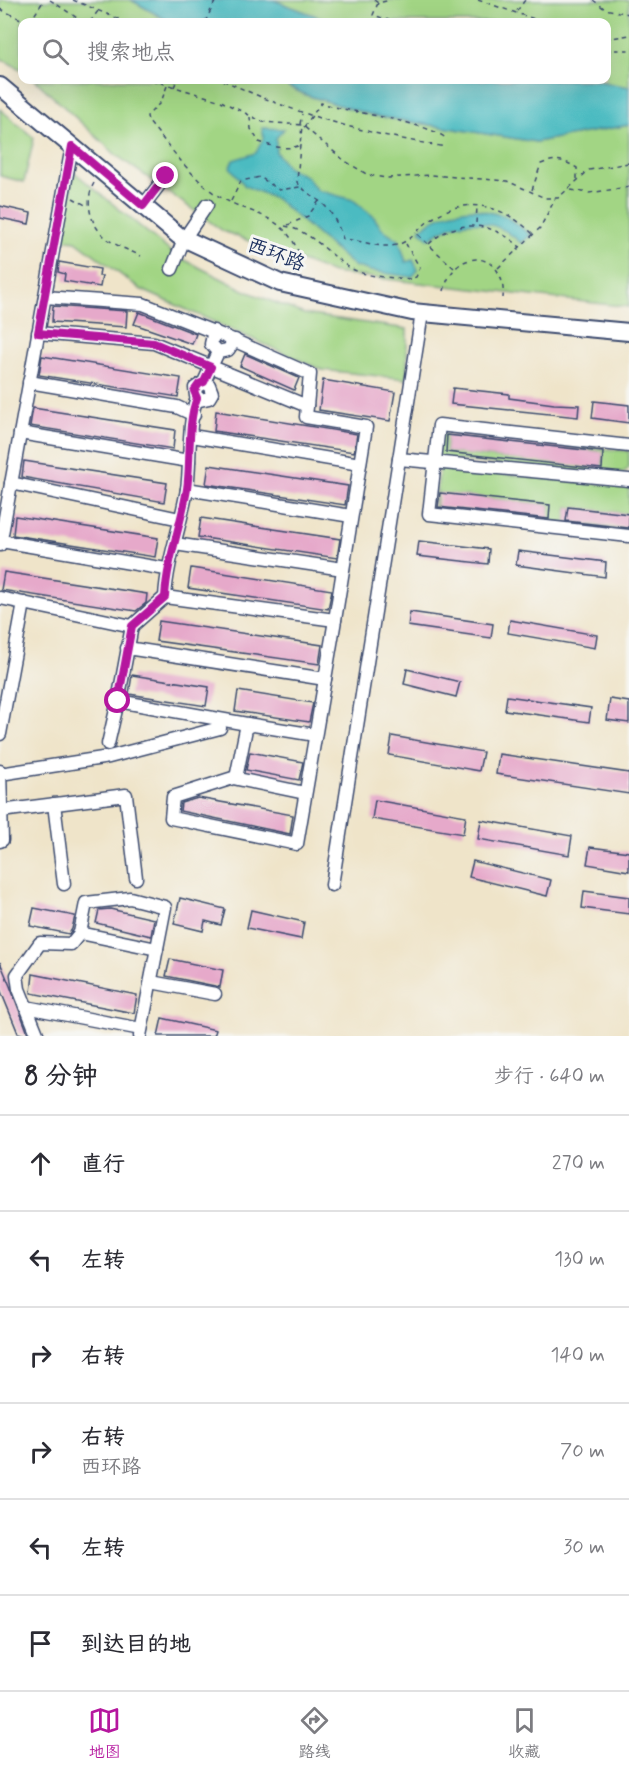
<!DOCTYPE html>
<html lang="zh">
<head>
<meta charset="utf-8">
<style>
	body { margin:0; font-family:Mynerve,"LXGW WenKai TC",sans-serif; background:#f2f2f3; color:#2b2b33 }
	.stop { position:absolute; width:18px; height:18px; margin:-14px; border:4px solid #b5179e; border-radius:50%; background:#fff }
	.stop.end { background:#b5179e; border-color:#fff; box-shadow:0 2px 6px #0008 }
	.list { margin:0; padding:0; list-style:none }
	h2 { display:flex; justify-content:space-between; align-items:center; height:78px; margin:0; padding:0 24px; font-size:26px }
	h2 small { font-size:20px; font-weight:400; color:#7c7c81 }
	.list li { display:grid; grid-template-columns:39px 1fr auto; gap:18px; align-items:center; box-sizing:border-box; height:96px; padding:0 24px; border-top:2px solid #e1e1e2 }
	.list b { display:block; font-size:22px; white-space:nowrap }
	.list p { margin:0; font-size:20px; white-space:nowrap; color:#7c7c81 }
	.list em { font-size:20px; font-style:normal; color:#7c7c81 }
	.icon { flex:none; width:33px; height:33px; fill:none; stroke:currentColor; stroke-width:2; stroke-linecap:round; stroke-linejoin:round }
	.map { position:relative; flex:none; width:629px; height:1036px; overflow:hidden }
	.search { position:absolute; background:#fff; box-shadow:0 6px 24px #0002; left:18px; right:18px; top:18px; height:66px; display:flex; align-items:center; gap:15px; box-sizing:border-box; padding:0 21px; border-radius:12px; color:#7c7c81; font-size:22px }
	.sheet { height:654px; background:#fff }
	nav { display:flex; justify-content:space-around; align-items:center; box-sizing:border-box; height:84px; border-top:2px solid #e1e1e2; background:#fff; font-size:16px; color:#7c7c81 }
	nav a { display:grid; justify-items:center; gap:3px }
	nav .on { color:#b5179e }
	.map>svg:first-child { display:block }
	.green { fill:#a2d584; stroke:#5e8271; stroke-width:1.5; fill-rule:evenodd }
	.water { fill:#4cbbc1; stroke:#347590; stroke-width:1.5 }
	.building { fill:#e6a9ca }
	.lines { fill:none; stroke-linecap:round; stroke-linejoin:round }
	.minor-casing { stroke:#3b4a6e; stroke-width:15 }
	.major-casing { stroke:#3b4a6e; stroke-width:20 }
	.path { stroke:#3b4a6e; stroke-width:1.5; stroke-dasharray:4.5 4.5; stroke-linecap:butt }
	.minor { stroke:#fff; stroke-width:12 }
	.major { stroke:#fff; stroke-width:16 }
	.route { stroke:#b5179e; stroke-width:8 }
	.labels { text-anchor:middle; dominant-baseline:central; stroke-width:6; stroke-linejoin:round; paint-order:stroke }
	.street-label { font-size:20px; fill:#1b2f5e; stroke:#f6f6f2 }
</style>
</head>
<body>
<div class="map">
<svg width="629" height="1036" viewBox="0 0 629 1036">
	<rect width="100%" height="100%" fill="#f6f6f2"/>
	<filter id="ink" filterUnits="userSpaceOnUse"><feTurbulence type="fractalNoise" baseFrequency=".0167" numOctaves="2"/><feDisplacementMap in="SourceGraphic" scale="12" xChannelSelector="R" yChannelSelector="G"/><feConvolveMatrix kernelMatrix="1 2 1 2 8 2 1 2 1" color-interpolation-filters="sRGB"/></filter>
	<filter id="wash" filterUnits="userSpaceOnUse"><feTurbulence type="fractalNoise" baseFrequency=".008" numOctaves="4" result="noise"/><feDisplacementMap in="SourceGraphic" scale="24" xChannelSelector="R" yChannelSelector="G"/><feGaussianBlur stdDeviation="1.35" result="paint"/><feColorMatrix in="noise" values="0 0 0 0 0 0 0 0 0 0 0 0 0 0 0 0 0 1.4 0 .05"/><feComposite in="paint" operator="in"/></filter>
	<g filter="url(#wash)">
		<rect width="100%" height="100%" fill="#efe4c9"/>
		<!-- green -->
		<g class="green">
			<polygon points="0,0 131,0 170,22 22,22 22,70 0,58"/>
			<polygon points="273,0 629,0 629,87 591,80 606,80 606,22 332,22"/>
			<polygon points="35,80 275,80 306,95 375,116 536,142 629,125 629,307 333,273 223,231 116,155"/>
			<polygon points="0,109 34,138 24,182 0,176"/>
			<polygon points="74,172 175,255 246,291 304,314 407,329 407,379 322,370 140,289 76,241 61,239"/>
			<path d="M440,434L629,451V468L619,476L443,459L438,455ZM447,436L530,461L446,452ZM544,445L603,452L602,468L542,462Z"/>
			<path d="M440,467L629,487V514L568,507L566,522L629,531L434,510ZM437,493L550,505L549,520L436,509Z"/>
		</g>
		<!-- water -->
		<g class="water">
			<polygon points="131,0 273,0 332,22 170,22"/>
			<polygon points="275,80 591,80 629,87 629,125 536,142 375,116 306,95"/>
			<polygon points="262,128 284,129 276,138 276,152 287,167 306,176 317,190 353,200 373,216 382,229 399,240 406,262 413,260 418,270 412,277 370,271 354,266 276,199 245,186 230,167 233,160 256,153 264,137"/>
			<path d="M475,209L505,216L531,235L521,243C495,217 458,216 429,239L420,230C437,215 452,210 475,209Z"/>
		</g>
		<g id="blocks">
			<!-- building -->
			<g class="building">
				<polygon points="0,206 31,213 29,224 0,218"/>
				<polygon points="59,262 100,269 99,276 102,276 100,287 64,281 65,274 58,272"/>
				<polygon points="53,306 127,311 126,327 52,322"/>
				<polygon points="139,312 196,334 192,344 134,324"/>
				<polygon points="245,354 299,378 294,390 240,366"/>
				<polygon points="42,356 181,378 178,397 39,375"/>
				<polygon points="323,380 395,392 390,421 319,410"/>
				<polygon points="453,388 509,394 509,398 554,404 579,405 578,417 451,404"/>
				<polygon points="594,401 629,405 629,423 592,418"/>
				<polygon points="33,408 175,430 173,449 30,426"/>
				<polygon points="216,411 357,434 354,452 214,431"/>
				<polygon points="447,435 603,452 602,469 446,452"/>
				<polygon points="24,461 167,483 164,502 22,477"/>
				<polygon points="209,465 348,486 345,505 206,484"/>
				<polygon points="440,493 550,505 549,519 438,507"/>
				<polygon points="568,507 629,514 629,528 566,521"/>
				<polygon points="15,516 158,538 155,557 13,535"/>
				<polygon points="201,518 340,539 337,558 198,537"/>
				<polygon points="419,541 489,549 488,564 417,556"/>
				<polygon points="518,551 606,562 605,577 516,565"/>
				<polygon points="191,568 332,590 328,609 188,588"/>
				<polygon points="4,572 147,594 146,603 136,611 1,590"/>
				<polygon points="410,612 493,624 491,638 408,626"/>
				<polygon points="510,620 597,635 595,648 508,633"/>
				<polygon points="159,621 322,645 319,664 156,641"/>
				<polygon points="407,669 460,682 456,697 404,684"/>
				<polygon points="132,675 209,687 206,706 129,694"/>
				<polygon points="238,691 313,703 309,722 235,711"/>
				<polygon points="507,696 591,708 589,722 505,710"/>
				<polygon points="610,699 629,702 629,723 607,720"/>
				<polygon points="392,736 483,752 479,771 389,755"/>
				<polygon points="250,752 303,762 299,780 246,770"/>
				<polygon points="499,754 629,773 629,794 496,774"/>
				<polygon points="198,798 293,815 290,834 180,811 181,803"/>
				<polygon points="375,800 466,816 463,834 372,819"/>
				<polygon points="481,820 572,836 569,855 478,839"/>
				<polygon points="590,847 629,852 629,871 587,864"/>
				<polygon points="473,861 551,880 547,896 469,877"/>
				<polygon points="584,891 629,897 629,914 582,908"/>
				<polygon points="180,898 225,909 221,925 205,921 203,931 174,924"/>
				<polygon points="34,908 75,916 72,929 69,934 30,926"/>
				<polygon points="110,909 154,919 151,936 96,923 99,910"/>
				<polygon points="251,910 304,922 301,939 247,928"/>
				<polygon points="170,959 223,970 220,987 166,976"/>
				<polygon points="0,962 10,986 29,1036 18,1033 0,989"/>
				<polygon points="33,974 137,995 134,1013 31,993"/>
				<polygon points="162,1018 216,1030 214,1036 158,1036"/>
			</g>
		</g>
	</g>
	<g filter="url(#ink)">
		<use href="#blocks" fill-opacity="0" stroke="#3b4a6e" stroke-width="1.5"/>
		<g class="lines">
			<!-- minor casing -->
			<g class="minor-casing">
				<g id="minor">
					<polyline points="143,206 166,176"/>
					<polyline points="172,269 184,239 207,205"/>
					<polyline points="45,297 143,304 224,336 310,374 306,417 366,427 335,620"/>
					<polyline points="214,331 211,344 218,352 228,350 235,340"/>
					<polyline points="38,333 154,343 307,406"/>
					<polyline points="29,382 177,407 194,415"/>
					<polyline points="204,382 209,385 212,393 209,398 200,400 196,396 195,388 204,382 218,352"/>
					<polyline points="20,433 189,461"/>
					<polyline points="192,436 360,464"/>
					<polyline points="629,446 439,425 429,514 629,536"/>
					<polyline points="399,459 629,480"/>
					<polyline points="11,483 180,519"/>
					<polyline points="187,489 351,516"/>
					<polyline points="1,541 166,569"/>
					<polyline points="175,544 343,569"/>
					<polyline points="0,545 72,146"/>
					<polyline points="165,597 335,620 297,844 171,818 173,797 233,778 305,793"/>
					<path d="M0,598L132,626L165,597C167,560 181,526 187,489C191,462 187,423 197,398"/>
					<polyline points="127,648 325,679"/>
					<polyline points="118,701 132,626"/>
					<polyline points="0,734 24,603"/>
					<polyline points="108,744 118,701 247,724"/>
					<polyline points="0,771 2,840 0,841"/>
					<polyline points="0,774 109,757 220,728"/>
					<polyline points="236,778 247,724 315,735"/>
					<polyline points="54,804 64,884"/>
					<polyline points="1,811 126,795 136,878"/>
					<polyline points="332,885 422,313"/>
					<polyline points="80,933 157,949"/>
					<polyline points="151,982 215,994"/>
					<polyline points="26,1007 141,1029"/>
					<polyline points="38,1036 19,989 17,975 40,943 71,944 80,933 86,903 130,898 165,907 140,1036"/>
				</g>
			</g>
			<!-- major casing -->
			<g class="major-casing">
				<polyline id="major" points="0,86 179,236 280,283 412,312 629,332"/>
			</g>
			<!-- path -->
			<g class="path">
				<polyline points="50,0 83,22"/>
				<polyline points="73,0 126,22"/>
				<polyline points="374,0 378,3 390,0"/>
				<polyline points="478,0 543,22"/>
				<polyline points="593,0 605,9 629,14"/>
				<polyline points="378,3 373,15 395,22"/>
				<polyline points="0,9 27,22"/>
				<polyline points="517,11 525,0"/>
				<polyline points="30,22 44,0"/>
				<polyline points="90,22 98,11"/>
				<polyline points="205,22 216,0"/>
				<polyline points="606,39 629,35"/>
				<polyline points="606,50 629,50"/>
				<polyline points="152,80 221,101 263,122 302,125 345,161 368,175 387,178 431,175 507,181 545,198 558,198 589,170 629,163"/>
				<path d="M223,80C299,116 363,133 446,147"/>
				<path d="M167,86L161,102L147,116L148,121C166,142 183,166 204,185C242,220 288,204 303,267"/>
				<polyline points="174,87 177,80"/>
				<path d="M250,117L251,129L259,142C273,146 286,151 300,145L302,126"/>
				<polyline points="300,124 302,114"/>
				<path d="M304,127L321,103C355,114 420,120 446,138"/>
				<path d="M300,145L297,182C304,191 309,193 318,200C331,209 338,224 343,239C372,241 392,257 416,233"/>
				<path d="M94,183C85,199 89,222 103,235C112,245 129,250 141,256"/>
				<path d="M532,190L541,164C556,158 563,160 577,168V181"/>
				<polyline points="571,190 589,193 629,187"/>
				<polyline points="73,198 87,206"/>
				<polyline points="231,201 241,181 260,177 279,190 300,187"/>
				<polyline points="476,223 477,207"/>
				<polyline points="288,225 308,216 319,201"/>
				<path d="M285,226C310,231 327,252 347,266C365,278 390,277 410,279L416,277L420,268L406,244"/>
				<path d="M429,244C456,217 493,222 520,247"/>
				<path d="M454,268L416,233C452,193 498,199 534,235"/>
				<polyline points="498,268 540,228 555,199"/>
				<path d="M444,291C454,245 507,250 503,298"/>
			</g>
			<!-- minor -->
			<use href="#minor" class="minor"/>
			<!-- major -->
			<use href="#major" class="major"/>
		</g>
	</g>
	<g class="lines" filter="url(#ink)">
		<!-- route -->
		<path class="route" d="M118,701L132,626L165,597C167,560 181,526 187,489C191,462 187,422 197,398L194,391L199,384L204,382L211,367L154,343L38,333L72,146L143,206L166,176"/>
	</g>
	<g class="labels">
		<!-- street labels -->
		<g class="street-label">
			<text transform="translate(276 255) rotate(21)">西环路</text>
		</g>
	</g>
</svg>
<div class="stop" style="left:118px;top:701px"></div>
<div class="stop end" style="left:166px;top:176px"></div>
<div class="search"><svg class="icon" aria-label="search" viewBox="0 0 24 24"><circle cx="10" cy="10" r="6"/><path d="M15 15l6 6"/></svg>搜索地点</div>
</div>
<section class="sheet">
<h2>8 分钟<small>步行 · 640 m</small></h2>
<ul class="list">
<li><svg class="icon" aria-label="ahead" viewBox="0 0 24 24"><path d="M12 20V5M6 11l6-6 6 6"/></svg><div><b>直行</b></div><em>270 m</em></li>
<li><svg class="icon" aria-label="left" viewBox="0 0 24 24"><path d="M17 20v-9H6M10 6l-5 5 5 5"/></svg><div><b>左转</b></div><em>130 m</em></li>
<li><svg class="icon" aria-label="right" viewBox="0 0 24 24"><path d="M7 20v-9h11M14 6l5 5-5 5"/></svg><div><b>右转</b></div><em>140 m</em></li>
<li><svg class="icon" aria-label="right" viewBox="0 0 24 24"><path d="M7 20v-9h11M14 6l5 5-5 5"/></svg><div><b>右转</b><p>西环路</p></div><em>70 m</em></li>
<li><svg class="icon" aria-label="left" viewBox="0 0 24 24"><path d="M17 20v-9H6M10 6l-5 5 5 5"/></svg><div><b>左转</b></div><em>30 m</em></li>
<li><svg class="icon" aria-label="arrive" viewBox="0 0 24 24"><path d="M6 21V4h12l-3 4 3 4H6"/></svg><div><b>到达目的地</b></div></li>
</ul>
</section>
<nav>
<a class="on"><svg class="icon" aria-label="map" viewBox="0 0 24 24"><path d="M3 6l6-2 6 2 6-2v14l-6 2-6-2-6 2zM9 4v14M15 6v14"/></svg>地图</a>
<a><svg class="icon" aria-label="directions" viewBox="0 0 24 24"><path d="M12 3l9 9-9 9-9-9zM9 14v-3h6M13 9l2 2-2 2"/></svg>路线</a>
<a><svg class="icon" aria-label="saved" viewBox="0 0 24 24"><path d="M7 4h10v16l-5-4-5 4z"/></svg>收藏</a>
</nav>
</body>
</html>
